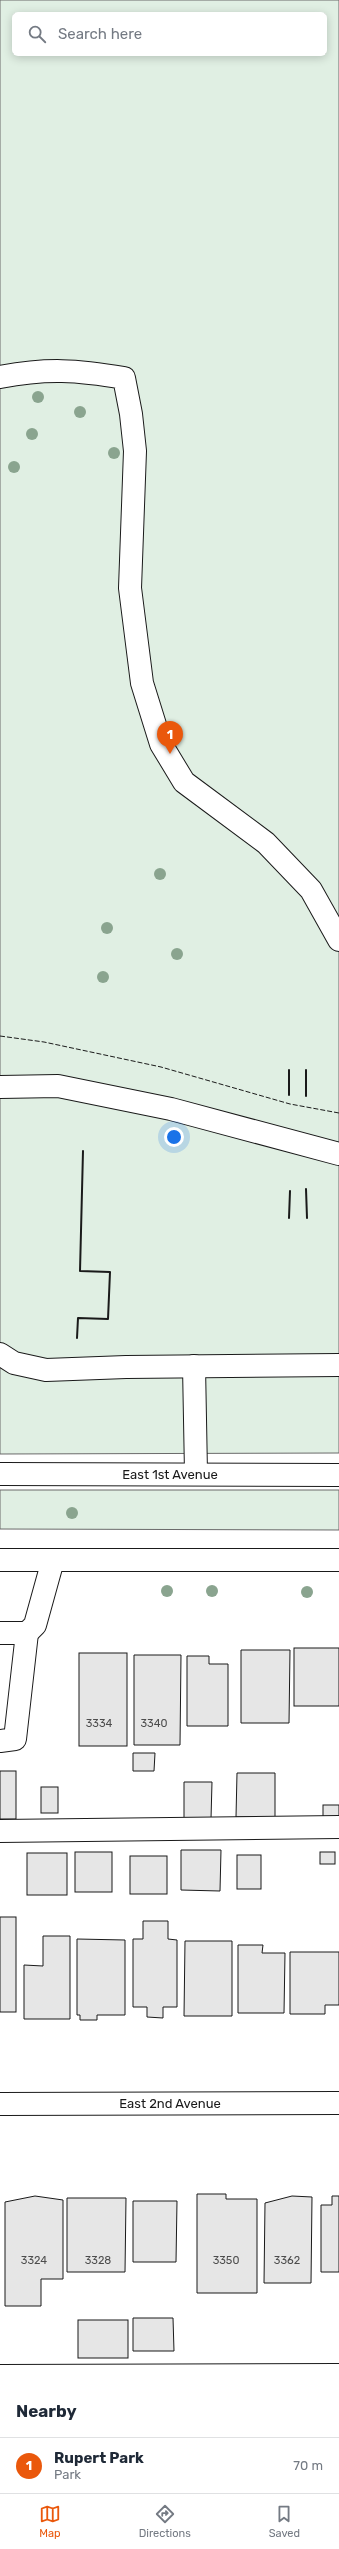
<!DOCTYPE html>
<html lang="en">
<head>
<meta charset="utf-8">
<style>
	body { margin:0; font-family:Rubik,sans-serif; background:#f2f2f3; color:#1f2937 }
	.you { position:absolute; left:174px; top:1137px; width:14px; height:14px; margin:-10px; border:3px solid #fff; border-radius:50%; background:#1a73e8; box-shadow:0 0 0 6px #1a73e833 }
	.badge { display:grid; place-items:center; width:26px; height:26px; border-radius:50%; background:#ea580c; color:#fff; font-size:13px; font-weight:700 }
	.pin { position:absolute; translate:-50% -33px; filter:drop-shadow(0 1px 2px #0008) }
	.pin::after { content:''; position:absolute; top:21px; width:14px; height:12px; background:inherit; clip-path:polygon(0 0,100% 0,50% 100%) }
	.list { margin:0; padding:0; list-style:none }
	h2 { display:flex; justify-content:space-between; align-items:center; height:52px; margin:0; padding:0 16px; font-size:17px }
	h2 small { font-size:13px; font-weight:400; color:#747a83 }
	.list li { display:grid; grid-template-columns:26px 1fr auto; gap:12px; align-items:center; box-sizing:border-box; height:56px; padding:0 16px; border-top:1px solid #e0e1e3 }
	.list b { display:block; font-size:15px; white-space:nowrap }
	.list p { margin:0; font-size:13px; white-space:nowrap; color:#747a83 }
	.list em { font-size:13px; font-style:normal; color:#747a83 }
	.icon { flex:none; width:22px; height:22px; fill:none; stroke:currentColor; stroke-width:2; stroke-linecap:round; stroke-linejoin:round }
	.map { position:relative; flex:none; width:339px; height:2385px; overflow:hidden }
	.search { position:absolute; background:#fff; box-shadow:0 2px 10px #0003; left:12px; right:12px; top:12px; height:44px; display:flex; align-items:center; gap:10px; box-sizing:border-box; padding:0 14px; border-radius:6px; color:#747a83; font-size:15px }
	.sheet { height:108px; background:#fff }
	nav { display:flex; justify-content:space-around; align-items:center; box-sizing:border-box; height:56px; border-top:1px solid #e0e1e3; background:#fff; font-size:11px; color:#747a83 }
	nav a { display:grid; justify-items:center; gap:2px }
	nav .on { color:#ea580c }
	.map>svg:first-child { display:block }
	.green { fill:#e0efe3; stroke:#6a6a6a; fill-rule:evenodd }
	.building { fill:#e6e6e6; stroke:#1a1a1a }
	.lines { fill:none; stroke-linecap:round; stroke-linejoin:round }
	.minor-casing { stroke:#1a1a1a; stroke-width:24 }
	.major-casing { stroke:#1a1a1a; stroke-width:24 }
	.highway-casing { stroke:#1a1a1a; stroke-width:24 }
	.minor { stroke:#fff; stroke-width:22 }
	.major { stroke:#fff; stroke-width:22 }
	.highway { stroke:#fff; stroke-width:22 }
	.fence { stroke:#1a1a1a; stroke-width:1; stroke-dasharray:5 2; stroke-linecap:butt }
	.wall { stroke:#1a1a1a; stroke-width:2 }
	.tree { fill:#8aa48f }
	.labels { text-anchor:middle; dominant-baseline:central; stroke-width:3; stroke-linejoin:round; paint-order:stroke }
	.number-label { font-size:11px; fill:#4d4d4d }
	.street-label { font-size:13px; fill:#1a1a1a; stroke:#fff }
</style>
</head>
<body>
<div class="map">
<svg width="339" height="2385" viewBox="0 0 339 2385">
	<rect width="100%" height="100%" fill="#fff"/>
	<!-- green -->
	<g class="green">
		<path d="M0,0H339V1453L0,1454ZM14,14H325V54H14Z"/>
		<polygon points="0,1490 339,1490 339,1530 0,1529"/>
	</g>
	<!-- building -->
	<g class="building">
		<rect x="294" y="1648" width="45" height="58"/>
		<polygon points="241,1650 290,1650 289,1723 241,1723"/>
		<rect x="79" y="1653" width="48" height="93"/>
		<polygon points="134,1655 181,1655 180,1745 134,1745"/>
		<polygon points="187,1656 209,1656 209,1664 228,1664 228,1726 187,1726"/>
		<polygon points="133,1753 155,1753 154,1771 133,1771"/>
		<rect x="0" y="1771" width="16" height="48"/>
		<polygon points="237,1773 275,1773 275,1817 236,1817"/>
		<polygon points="184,1782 212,1782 211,1819 184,1819"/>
		<rect x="41" y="1787" width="17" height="26"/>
		<rect x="323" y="1805" width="16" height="13"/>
		<polygon points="181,1850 221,1850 220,1891 181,1890"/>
		<rect x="75" y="1852" width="37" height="40"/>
		<rect x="320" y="1852" width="15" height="12"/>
		<rect x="27" y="1853" width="40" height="42"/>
		<rect x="237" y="1855" width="24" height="34"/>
		<rect x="130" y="1856" width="37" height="38"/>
		<rect x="0" y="1917" width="16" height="95"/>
		<polygon points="143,1921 168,1921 168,1939 177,1940 177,2007 163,2007 163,2018 147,2017 147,2007 133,2007 133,1939 143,1939"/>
		<polygon points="43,1936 70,1936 70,2019 24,2019 24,1965 43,1966"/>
		<polygon points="77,1939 125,1940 125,2015 97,2015 97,2020 80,2020 80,2015 77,2015"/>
		<polygon points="185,1941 232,1941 232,2016 184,2016"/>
		<polygon points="238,1945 263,1945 262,1953 285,1953 284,2013 238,2013"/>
		<polygon points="290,1952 339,1952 339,2005 325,2005 325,2014 290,2014"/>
		<polygon points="197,2194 226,2194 226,2199 257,2199 257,2293 197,2293"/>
		<polygon points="35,2196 63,2200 63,2279 41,2279 41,2306 5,2306 5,2202"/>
		<polygon points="292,2196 312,2197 311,2283 264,2283 265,2203"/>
		<polygon points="332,2196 339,2196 339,2272 321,2272 321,2205 332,2205"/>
		<polygon points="67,2198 126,2198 125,2272 67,2272"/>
		<polygon points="133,2201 177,2201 176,2262 133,2262"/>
		<polygon points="133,2318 173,2318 174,2351 133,2351"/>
		<rect x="78" y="2320" width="50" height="38"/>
	</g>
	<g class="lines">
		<!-- minor casing -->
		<g class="minor-casing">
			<g id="minor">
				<path d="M0,377C47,368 77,370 124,378L131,414L135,451L130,588L142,683L161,744L184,782L266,843L311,890L339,940"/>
				<polyline points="0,1354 14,1363 46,1370 126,1367 339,1365"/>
				<polyline points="194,1366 196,1473"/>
				<polyline points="0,1633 27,1633 15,1739 0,1741"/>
				<polyline points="27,1633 35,1625 53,1560"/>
				<polyline points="0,1831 339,1827"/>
				<polyline points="0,2104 339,2103"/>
				<polyline points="0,2376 339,2375"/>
			</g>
		</g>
		<!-- major casing -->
		<g class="major-casing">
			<g id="major">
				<polyline points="0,1474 339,1475"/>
				<polyline points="0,1560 339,1560"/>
			</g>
		</g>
		<!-- highway casing -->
		<g class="highway-casing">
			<polyline id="highway" points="0,1087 58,1086 171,1109 339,1154"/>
		</g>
		<!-- minor -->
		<use href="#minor" class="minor"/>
		<!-- major -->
		<use href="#major" class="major"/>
		<!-- highway -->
		<use href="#highway" class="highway"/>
		<!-- fence -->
		<polyline class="fence" points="0,1036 44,1042 161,1067 290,1104 339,1113"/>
		<!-- wall -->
		<g class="wall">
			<polyline points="289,1070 289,1095"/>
			<polyline points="306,1070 306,1096"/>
			<polyline points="306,1189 307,1218"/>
			<polyline points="289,1218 290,1191"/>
			<polyline points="77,1338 78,1318 108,1319 110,1272 80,1271 83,1151"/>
		</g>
	</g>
	<!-- trees -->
	<g class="tree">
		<circle cx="38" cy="397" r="6"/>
		<circle cx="80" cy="412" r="6"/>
		<circle cx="32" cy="434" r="6"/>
		<circle cx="114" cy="453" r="6"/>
		<circle cx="14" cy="467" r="6"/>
		<circle cx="160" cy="874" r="6"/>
		<circle cx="107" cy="928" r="6"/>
		<circle cx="177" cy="954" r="6"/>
		<circle cx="103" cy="977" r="6"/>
		<circle cx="72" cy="1513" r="6"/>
		<circle cx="167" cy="1591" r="6"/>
		<circle cx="212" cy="1591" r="6"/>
		<circle cx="307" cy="1592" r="6"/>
	</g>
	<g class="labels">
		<!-- number labels -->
		<g class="number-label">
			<text x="99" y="1723">3334</text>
			<text x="154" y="1723">3340</text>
			<text x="34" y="2260">3324</text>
			<text x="98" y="2260">3328</text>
			<text x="226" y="2260">3350</text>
			<text x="287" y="2260">3362</text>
		</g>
		<!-- street labels -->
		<g class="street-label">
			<text x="170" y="1474">East 1st Avenue</text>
			<text x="170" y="2103">East 2nd Avenue</text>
		</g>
	</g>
</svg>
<div class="you"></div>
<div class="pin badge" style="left:170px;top:754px">1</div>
<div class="search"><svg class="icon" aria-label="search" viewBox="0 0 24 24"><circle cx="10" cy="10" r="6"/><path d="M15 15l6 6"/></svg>Search here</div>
</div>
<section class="sheet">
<h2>Nearby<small></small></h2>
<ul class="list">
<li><span class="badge">1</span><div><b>Rupert Park</b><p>Park</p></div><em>70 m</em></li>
</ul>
</section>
<nav>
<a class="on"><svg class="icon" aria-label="map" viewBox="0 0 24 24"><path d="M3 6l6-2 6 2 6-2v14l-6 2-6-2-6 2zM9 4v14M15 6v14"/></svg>Map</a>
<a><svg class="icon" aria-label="directions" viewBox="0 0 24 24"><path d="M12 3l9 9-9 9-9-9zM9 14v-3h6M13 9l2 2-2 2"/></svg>Directions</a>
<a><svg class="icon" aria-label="saved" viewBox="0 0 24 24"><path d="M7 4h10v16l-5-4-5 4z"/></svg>Saved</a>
</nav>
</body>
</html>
